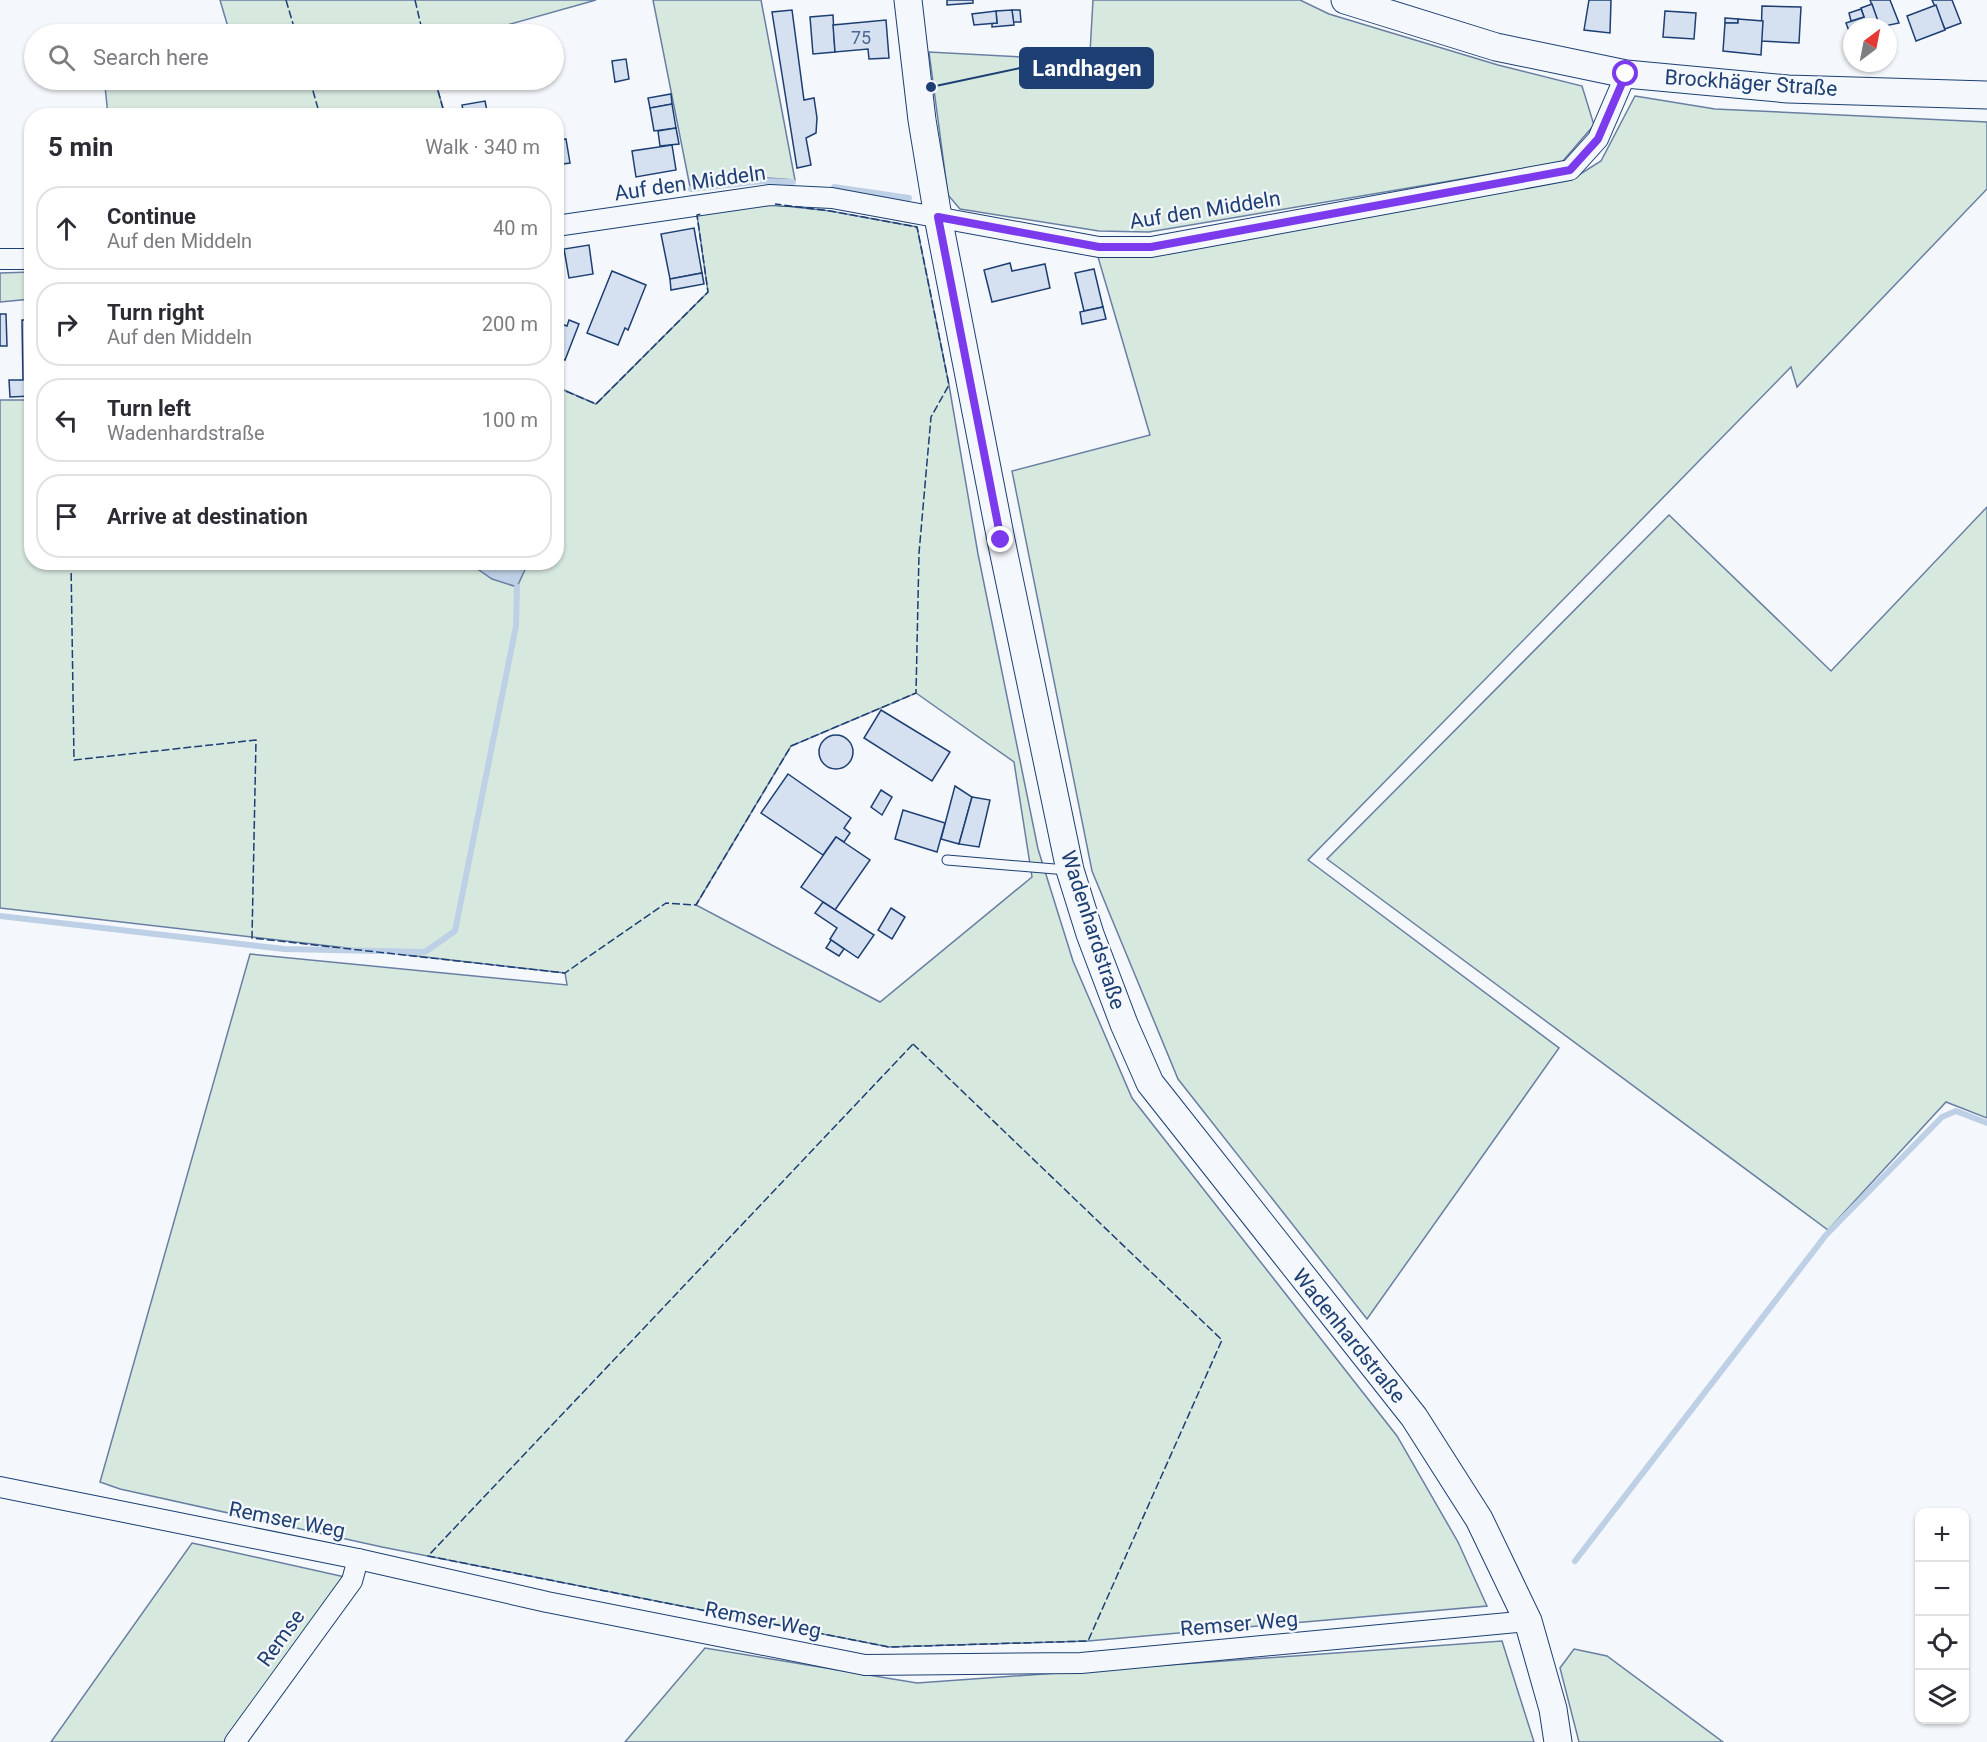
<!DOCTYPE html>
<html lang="en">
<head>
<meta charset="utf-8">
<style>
	body { margin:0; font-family:Roboto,sans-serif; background:#f2f2f3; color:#2b2b33 }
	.controls { position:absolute; right:18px; bottom:18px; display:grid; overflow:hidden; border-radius:12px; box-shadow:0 2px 4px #0004 }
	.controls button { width:54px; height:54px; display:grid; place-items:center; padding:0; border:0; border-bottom:2px solid #e1e1e2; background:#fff; color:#2b2b33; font:30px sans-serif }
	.compass { position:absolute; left:1843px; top:18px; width:54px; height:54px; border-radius:50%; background:#fff; box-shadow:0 2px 4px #0004; rotate:32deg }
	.stop { position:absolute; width:18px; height:18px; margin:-14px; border:4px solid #7c3aed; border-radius:50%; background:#fff }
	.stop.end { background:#7c3aed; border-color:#fff; box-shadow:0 2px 6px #0008 }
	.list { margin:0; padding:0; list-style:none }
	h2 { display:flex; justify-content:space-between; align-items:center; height:78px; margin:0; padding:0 24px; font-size:26px }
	h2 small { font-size:20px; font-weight:400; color:#7c7c81 }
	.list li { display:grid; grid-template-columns:39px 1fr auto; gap:18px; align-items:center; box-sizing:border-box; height:84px; margin:0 12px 12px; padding:0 12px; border:2px solid #e1e1e2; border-radius:24px }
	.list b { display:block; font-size:22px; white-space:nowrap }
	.list p { margin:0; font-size:20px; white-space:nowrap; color:#7c7c81 }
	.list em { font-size:20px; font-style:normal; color:#7c7c81 }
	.icon { flex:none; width:33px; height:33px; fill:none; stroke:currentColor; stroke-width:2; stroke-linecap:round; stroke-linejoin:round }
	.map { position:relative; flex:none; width:1987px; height:1742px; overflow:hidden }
	.search { position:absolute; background:#fff; box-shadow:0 2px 4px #0004; left:24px; top:24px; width:540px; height:66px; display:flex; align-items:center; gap:15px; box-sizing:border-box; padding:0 21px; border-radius:33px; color:#7c7c81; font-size:22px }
	.panel { position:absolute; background:#fff; box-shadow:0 2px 4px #0004; left:24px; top:108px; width:540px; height:462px; border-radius:24px }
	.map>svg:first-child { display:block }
	.green { fill:#d7e8df; stroke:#687fa3; stroke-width:1.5; fill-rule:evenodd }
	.water { fill:#bed0e5; stroke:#687fa3; stroke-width:1.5 }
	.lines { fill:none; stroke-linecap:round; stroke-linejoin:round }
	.stream { stroke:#bed0e5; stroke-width:6 }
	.building { fill:#d5e0f0; stroke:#1d3f73; stroke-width:1.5 }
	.lane-casing { stroke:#1d3f73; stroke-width:11 }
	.street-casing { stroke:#1d3f73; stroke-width:22 }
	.secondary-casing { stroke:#1d3f73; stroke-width:29 }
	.lane { stroke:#f4f7fb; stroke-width:9 }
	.street { stroke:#f4f7fb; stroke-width:20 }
	.secondary { stroke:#f4f7fb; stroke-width:27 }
	.fence { stroke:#1d3f73; stroke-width:1.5; stroke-dasharray:8 3; stroke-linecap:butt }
	.route { stroke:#7c3aed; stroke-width:8 }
	.labels { text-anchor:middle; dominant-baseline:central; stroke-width:4.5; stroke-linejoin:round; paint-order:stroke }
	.number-label { font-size:18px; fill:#4b6792 }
	.street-label { font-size:21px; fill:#1d3f73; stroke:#f4f7fb }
	.leader { fill:none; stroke:#1d3f73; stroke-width:2 }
	.callout-dot { fill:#1d3f73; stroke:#f4f7fb; stroke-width:2 }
	.callout { fill:#1d3f73; stroke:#1d3f73; stroke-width:2 }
	.callout-label { font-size:22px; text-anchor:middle; font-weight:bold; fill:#fff }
</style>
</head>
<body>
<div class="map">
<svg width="1987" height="1742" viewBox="0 0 1987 1742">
	<rect width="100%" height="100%" fill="#f4f7fb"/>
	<!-- green -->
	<g class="green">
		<polygon points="220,0 596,0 475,34 230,34"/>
		<polygon points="653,0 761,0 795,180 767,178 690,187"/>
		<polygon points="1093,0 1300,0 1329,14 1498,65 1582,86 1594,125 1562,162 1149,232 1099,231 960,209 948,195 929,52 1041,58 1089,70"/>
		<polygon points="132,80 435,80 445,115 108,115 105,86"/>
		<polygon points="1635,96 1715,109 1987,122 1987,189 1797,387 1791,367 1308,860 1559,1048 1367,1319 1178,1079 1092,871 1012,471 1150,435 1098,257 1148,257 1574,178 1601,161"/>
		<path d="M767,204L830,211L917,227L949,385L978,554L1038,849L1073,961L1132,1098L1397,1436L1458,1542L1487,1606L1088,1641L889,1647L382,1547L120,1489L100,1482L250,954L567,985L565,973L0,908V400H31L32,562H556L557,387L596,404L708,292L697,215ZM916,693L1014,762L1032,877L880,1002L696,905L791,746Z"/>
		<polygon points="31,272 31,299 0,302 0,273"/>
		<polygon points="1987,507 1987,1118 1946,1102 1828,1230 1327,859 1669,515 1831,671"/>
		<polygon points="192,1543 345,1577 225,1742 51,1742"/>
		<polygon points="1502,1641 1534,1742 625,1742 705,1648 917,1683"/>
		<polygon points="1574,1649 1607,1656 1723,1742 1579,1742 1560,1668"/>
	</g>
	<!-- water -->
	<polygon class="water" points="469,563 528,562 528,563 517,587 492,579"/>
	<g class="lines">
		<!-- stream -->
		<g class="stream">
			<polyline points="834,187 909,198"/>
			<polyline points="691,189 764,181 793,182"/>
			<polyline points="0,916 284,949 425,952 455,931 516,626 517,587"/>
			<polyline points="1575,1561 1826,1235 1942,1117 1956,1111 1987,1123"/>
		</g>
	</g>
	<!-- building -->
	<g class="building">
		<polygon points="947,0 973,0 973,3 947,5"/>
		<polygon points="1589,0 1611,0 1610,33 1584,30"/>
		<polygon points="1870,0 1890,0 1899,23 1880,27"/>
		<polygon points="1932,0 1952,0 1961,23 1945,29"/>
		<polygon points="1872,4 1880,27 1852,27 1852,39 1846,23 1864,17 1861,8"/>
		<polygon points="1936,5 1945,30 1916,41 1907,16"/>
		<polygon points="1762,6 1801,7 1799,43 1761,41"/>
		<polygon points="1861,9 1864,17 1851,21 1849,13"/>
		<polygon points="792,10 804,100 814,98 817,118 816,133 806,138 811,165 797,168 772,12"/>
		<polygon points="1012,10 1020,10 1021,22 1013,22"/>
		<polygon points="1012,10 1014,25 992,27 992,23 997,23 996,11"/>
		<polygon points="996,11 997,23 974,25 972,14"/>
		<polygon points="1665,11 1696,13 1694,39 1663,37"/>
		<polygon points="833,15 835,52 813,54 810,17"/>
		<polygon points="1725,18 1738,19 1738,23 1725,23"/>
		<polygon points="1738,19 1763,21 1761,55 1723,51 1725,23 1738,23"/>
		<polygon points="886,20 889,58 869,59 868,49 835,52 833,25"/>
		<polygon points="626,59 629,79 615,82 612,61"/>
		<polygon points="448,80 466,80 466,81 450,86"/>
		<polygon points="671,94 672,104 650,108 648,98"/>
		<polygon points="485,101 488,116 464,116 462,105"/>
		<polygon points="672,104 676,128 654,131 650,108"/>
		<polygon points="676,128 679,144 660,146 658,131"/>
		<polygon points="566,139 570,163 556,165 556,141"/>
		<polygon points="672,145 676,170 636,177 632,151"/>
		<polygon points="694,228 702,273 670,279 661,234"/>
		<polygon points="589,245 593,274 569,278 564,249"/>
		<polygon points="1010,263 1012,271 1045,264 1050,288 992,302 984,270"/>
		<polygon points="1094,269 1103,307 1084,311 1075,273"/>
		<polygon points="612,271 646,285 628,330 625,328 618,345 587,333"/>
		<polygon points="702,273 704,284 671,290 670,279"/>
		<polygon points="1103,307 1106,319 1082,324 1080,312"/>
		<polygon points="0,314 6,314 7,346 0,346"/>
		<polygon points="22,320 32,320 32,396 10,397 9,380 23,380"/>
		<polygon points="569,320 579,324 565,360 556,357 556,322 567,326"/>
		<polygon points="881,710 950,752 932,781 864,738"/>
		<circle cx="836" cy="752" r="17"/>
		<polygon points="788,774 851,818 844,828 850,833 844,842 836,837 823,855 761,813"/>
		<polygon points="955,786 972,797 959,844 941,839"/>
		<polygon points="881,790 892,797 882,815 871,807"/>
		<polygon points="972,797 990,800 979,847 959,844"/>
		<polygon points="903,810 945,823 937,852 895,839"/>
		<polygon points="836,837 870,860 835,910 801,887"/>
		<polygon points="823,902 874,935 858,958 830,939 837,928 815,913"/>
		<polygon points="891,908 905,917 892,939 878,930"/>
		<polygon points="831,940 844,949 839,956 826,948"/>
	</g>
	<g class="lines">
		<!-- lane casing -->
		<g class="lane-casing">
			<polyline id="lane" points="947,860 1067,870"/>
		</g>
		<!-- street casing -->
		<g class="street-casing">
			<g id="street">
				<polyline points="556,226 770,195 832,198 1099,247 1151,247 1570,170 1598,139 1626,74"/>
				<polyline points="0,259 32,259"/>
				<polyline points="0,1487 358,1559 547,1602 865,1665 1081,1663 1528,1621"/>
				<polyline points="235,1742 352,1581 358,1559"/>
			</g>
		</g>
		<!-- secondary casing -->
		<g class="secondary-casing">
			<g id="secondary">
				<polyline points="908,0 922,120 938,217 1001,540 1070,870 1090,934 1124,1024 1150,1083 1414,1417 1479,1519 1528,1621 1553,1709 1558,1742"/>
				<polyline points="1345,0 1496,47 1626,74 1788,89 1987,95"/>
			</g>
		</g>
		<!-- lane -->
		<use href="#lane" class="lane"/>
		<!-- street -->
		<use href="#street" class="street"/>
		<!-- secondary -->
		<use href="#secondary" class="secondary"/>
		<!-- fence -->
		<g class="fence">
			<polyline points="286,0 296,34"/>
			<polyline points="415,0 423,34"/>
			<polyline points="310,80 320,116"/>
			<polyline points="435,80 445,116"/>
			<polyline points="556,387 596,404 708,292 697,215 701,214"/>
			<polyline points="71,562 74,760 256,740 252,938 565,973 666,903 696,905 791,746 916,693 919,553 931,417 949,385 917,227 830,211 775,204"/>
			<polygon points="913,1044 1222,1340 1088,1641 889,1647 428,1556"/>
		</g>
	</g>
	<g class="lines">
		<!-- route -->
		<polyline class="route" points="1001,540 938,217 1099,247 1151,247 1570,170 1598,139 1626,74"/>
	</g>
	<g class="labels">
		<!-- number labels -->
		<g class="number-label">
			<text x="861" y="37">75</text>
		</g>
		<!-- street labels -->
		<g class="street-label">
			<text transform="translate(1751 83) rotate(4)">Brockhäger Straße</text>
			<text transform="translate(690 183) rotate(-8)">Auf den Middeln</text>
			<text transform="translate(1205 210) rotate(-9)">Auf den Middeln</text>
			<text transform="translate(1093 930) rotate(72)">Wadenhardstraße</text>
			<text transform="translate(1349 1336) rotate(51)">Wadenhardstraße</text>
			<text transform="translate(287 1520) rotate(11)">Remser Weg</text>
			<text transform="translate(763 1620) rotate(11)">Remser Weg</text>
			<text transform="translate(1239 1624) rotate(-5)">Remser Weg</text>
			<text transform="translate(281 1638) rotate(-54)">Remse</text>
		</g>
	</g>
	<!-- callouts -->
	<path class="leader" d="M931 87L1020 68"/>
	<circle class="callout-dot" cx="931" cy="87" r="6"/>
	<rect class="callout" x="1020" y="48" width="133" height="40" rx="6"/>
	<g class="callout-label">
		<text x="1087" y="76">Landhagen</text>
	</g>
</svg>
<div class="controls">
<button>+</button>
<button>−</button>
<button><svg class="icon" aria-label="locate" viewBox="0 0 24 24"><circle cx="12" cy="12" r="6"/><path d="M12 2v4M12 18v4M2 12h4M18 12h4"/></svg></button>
<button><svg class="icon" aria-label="layers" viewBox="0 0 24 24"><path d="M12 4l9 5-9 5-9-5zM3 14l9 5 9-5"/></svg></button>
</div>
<svg class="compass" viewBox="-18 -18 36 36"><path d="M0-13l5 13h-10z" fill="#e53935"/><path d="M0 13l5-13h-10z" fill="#7c7c81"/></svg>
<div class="stop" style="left:1626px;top:74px"></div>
<div class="stop end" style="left:1001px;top:540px"></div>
<div class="search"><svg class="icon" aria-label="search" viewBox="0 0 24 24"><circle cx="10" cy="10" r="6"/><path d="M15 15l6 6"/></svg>Search here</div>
<section class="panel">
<h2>5 min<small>Walk · 340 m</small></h2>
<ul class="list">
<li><svg class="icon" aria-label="ahead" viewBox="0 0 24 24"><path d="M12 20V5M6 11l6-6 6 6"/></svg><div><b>Continue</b><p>Auf den Middeln</p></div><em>40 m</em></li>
<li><svg class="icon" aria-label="right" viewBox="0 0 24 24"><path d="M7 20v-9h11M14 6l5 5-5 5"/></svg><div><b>Turn right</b><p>Auf den Middeln</p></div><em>200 m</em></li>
<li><svg class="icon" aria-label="left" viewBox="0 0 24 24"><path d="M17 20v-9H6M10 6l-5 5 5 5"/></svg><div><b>Turn left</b><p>Wadenhardstraße</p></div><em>100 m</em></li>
<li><svg class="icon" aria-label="arrive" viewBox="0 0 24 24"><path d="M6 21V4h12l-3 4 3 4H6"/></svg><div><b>Arrive at destination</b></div></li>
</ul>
</section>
</div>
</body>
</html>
